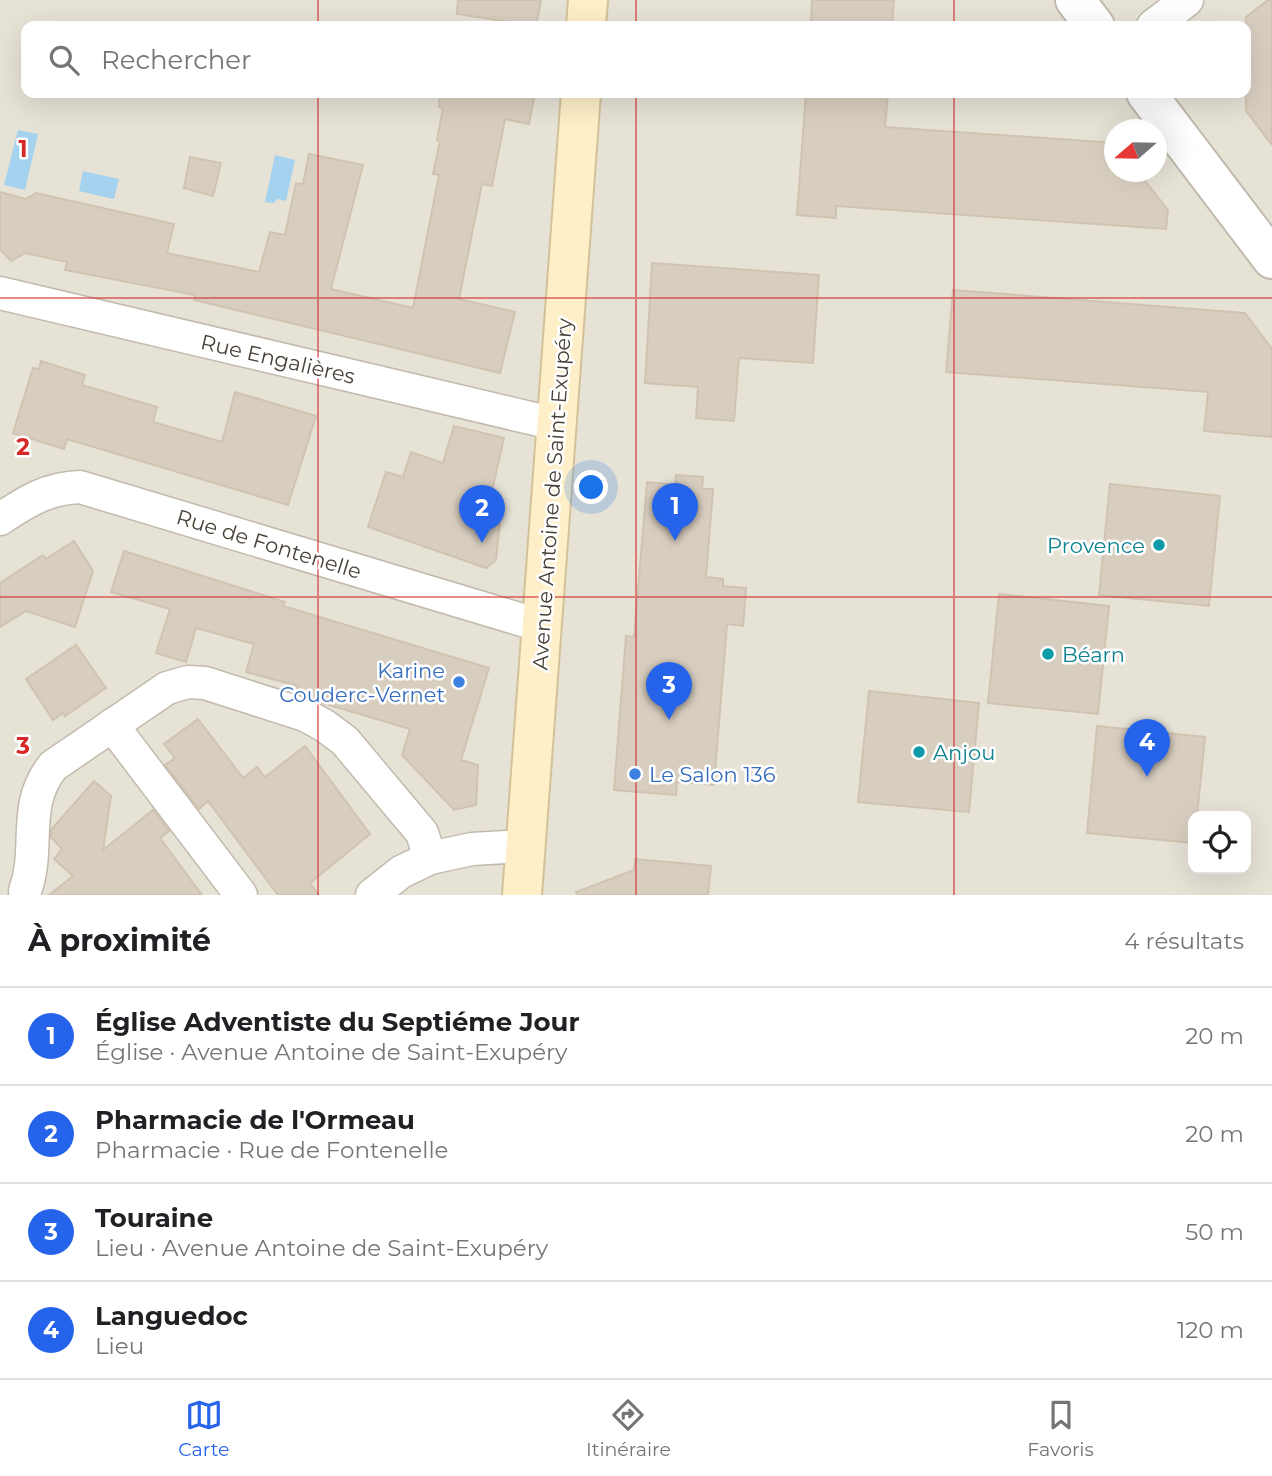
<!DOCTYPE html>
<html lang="fr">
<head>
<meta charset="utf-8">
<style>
	body { margin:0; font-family:Montserrat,sans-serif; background:#f2f2f2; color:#202124 }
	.controls { position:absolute; right:21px; bottom:21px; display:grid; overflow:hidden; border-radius:14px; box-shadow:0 7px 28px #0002 }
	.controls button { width:63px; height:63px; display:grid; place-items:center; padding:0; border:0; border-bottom:2px solid #e0e0e0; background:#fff; color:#202124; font:35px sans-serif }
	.compass { position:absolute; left:1104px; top:119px; width:63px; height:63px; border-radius:50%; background:#fff; box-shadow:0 7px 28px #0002; rotate:250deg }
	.you { position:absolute; left:592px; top:488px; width:24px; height:24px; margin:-18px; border:5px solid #fff; border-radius:50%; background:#1a73e8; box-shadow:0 0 0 10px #1a73e833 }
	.badge { display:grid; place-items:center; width:46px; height:46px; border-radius:50%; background:#2563eb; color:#fff; font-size:23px; font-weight:700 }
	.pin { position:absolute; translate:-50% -58px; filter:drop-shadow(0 2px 4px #0008) }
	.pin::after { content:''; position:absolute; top:37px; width:24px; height:21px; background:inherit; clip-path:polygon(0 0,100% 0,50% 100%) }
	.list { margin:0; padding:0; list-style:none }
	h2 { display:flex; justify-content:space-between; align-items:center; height:91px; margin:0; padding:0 28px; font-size:30px }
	h2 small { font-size:23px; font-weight:400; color:#757577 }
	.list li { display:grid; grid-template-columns:46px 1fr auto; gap:21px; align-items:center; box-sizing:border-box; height:98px; padding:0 28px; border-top:2px solid #e0e0e0 }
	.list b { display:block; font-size:26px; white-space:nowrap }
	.list p { margin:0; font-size:23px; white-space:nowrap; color:#757577 }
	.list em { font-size:23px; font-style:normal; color:#757577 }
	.icon { flex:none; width:38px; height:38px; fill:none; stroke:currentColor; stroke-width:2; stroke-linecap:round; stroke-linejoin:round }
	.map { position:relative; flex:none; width:1272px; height:895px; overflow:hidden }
	.search { position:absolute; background:#fff; box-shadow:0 7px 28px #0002; left:21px; right:21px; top:21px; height:77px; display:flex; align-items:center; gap:18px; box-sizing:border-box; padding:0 24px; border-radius:14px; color:#757577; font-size:26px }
	.sheet { height:483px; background:#fff }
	nav { display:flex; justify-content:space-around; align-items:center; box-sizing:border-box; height:98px; border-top:2px solid #e0e0e0; background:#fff; font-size:19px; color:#757577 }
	nav a { display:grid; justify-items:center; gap:4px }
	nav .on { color:#2563eb }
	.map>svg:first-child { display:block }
	.residential { fill:#e7e2d6; fill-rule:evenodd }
	.water { fill:#a5d2ef }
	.building { fill:#d8cec0; stroke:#d0c3b1; stroke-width:2 }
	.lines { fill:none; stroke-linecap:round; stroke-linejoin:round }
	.minor-casing { stroke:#c2baad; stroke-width:35 }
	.tertiary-casing { stroke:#c2baad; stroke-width:42 }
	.secondary-casing { stroke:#d3c298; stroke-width:42 }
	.minor { stroke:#fff; stroke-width:32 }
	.tertiary { stroke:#fff; stroke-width:38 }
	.secondary { stroke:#feefc8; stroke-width:38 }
	.grid { fill:none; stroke:#d62828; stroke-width:2; stroke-opacity:0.55 }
	.culture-dot { fill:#0f9aa8; stroke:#fff; stroke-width:2.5 }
	.shop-dot { fill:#3f7fe0; stroke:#fff; stroke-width:2.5 }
	.labels { text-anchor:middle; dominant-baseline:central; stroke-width:5; stroke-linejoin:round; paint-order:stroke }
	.street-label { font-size:21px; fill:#474036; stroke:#fff }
	.culture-label { font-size:21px; fill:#0d838f; stroke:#fff; text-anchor:start }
	.shop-label { font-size:21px; fill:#366cbe; stroke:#fff; text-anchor:end }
	.grid-label { font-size:23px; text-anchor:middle; font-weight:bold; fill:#d62828; stroke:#fff; stroke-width:5; stroke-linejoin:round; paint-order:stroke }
</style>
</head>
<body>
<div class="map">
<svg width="1272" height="895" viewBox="0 0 1272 895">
	<rect width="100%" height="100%" fill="#f3f0e8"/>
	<!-- residential -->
	<path class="residential" d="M0,0H1272V895H0ZM26,26H1246V93H26ZM1114,130H1156V172H1114ZM1193,816H1246V869H1193Z"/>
	<!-- water -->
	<g class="water">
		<polygon points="18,130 38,134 25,190 4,185"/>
		<polygon points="275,155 295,160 286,201 278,199 273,203 265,202"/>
		<polygon points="83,171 119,179 114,199 79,191"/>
	</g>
	<!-- building -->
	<g class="building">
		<polygon points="458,0 541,0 536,26 457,14"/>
		<polygon points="812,0 894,0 892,26 811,26"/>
		<polygon points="1268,0 1272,0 1272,145 1246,111 1246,17"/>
		<polygon points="440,93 535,93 529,124 505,119 492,186 482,184 459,299 515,312 500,373 232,309 194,300 195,295 65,270 67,262 25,253 11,261 0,249 0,192 26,199 36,193 174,224 167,253 259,272 270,232 285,235 296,183 303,184 309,154 363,165 331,289 413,308 439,175 433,174 440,141 437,140 443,108 439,107"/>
		<polygon points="806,93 888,93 885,127 1115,143 1115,172 1138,172 1168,210 1166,229 836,206 836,218 797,215"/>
		<polygon points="190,157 221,163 213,196 184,188"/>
		<polygon points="652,263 819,275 813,363 739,358 734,421 696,418 698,387 645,383"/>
		<polygon points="953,290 1245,313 1272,349 1272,437 1204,431 1208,392 946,372"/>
		<polygon points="41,361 85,375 82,385 157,407 153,422 222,442 235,392 316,416 288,505 67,439 64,449 13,433 33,368 39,369"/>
		<polygon points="454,426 504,438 486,517 500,521 496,560 486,568 368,527 386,472 403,477 411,452 443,463"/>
		<polygon points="676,475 703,477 702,489 713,489 706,577 723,579 723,586 746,588 743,626 727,624 714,785 677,782 676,795 614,790 626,636 634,637 647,482 676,485"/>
		<polygon points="1110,484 1220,496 1209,606 1099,595"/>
		<polygon points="74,541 93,571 75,627 26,611 0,627 0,583 43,555 46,559"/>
		<polygon points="124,551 285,602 283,606 489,668 461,760 478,765 476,805 454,810 402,755 410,729 319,702 296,693 298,686 246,672 254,644 196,628 186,662 156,653 170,609 111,592"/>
		<polygon points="999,594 1109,606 1098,714 988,703"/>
		<polygon points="76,645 106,688 65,716 63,713 53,720 26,679"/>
		<polygon points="869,691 979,703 969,812 858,802"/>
		<polygon points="198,719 243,778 257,767 265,777 305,746 370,834 310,883 319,895 278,895 208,801 199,809 165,765 175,758 164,744"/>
		<polygon points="1097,726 1205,737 1197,816 1193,816 1193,843 1087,833"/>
		<polygon points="94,781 111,796 103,850 153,810 169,831 160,838 202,895 49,895 73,876 54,859 62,849 51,837 51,830"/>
		<polygon points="635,859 711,866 708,895 577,895 576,892 634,870"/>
	</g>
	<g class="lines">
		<!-- minor casing -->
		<g class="minor-casing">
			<g id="minor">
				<polyline points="1153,26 1187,0"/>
				<polyline points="0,293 556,424"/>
				<path d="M0,519C26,502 47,488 80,487L542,626"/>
				<polyline points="112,725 241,895"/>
				<path d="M25,891C41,847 21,806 53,766L167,688L188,682L205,683L305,715L325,726L345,741L422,833L430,858L472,849L525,846"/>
				<polyline points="372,895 401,872 430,858"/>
			</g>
		</g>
		<!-- tertiary casing -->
		<g class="tertiary-casing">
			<g id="tertiary">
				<polyline points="1075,0 1095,26"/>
				<polyline points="1146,93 1272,259"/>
			</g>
		</g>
		<!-- secondary casing -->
		<g class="secondary-casing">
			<g id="secondary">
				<polyline points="586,26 588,0"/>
				<polyline points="522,895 581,93"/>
			</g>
		</g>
		<!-- minor -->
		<use href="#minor" class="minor"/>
		<!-- tertiary -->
		<use href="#tertiary" class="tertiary"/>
		<!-- secondary -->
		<use href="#secondary" class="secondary"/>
	</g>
	<!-- grid -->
	<path class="grid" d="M318,0V26M636,0V26M954,0V26M318,93V895M636,93V895M954,93V895M0,298H1272M0,597H1272"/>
	<!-- markers -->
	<g class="culture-dot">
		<circle cx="1159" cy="545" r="7"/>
		<circle cx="1048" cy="654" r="7"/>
		<circle cx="919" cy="752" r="7"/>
	</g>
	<g class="shop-dot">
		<circle cx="459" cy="682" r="7"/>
		<circle cx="635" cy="774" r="7"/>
	</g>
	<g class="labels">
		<!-- street labels -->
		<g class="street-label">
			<text transform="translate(278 359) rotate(13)">Rue Engalières</text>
			<text transform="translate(552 494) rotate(-86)">Avenue Antoine de Saint-Exupéry</text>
			<text transform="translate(269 544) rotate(17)">Rue de Fontenelle</text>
		</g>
		<!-- culture labels -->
		<g class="culture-label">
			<text x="1145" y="545" text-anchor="end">Provence</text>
			<text x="1062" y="654">Béarn</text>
			<text x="933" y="752">Anjou</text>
		</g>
		<!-- shop labels -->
		<g class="shop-label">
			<text x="445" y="670">Karine<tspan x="445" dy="24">Couderc-Vernet</tspan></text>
			<text x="649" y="774" text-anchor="start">Le Salon 136</text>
		</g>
	</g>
	<g class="grid-label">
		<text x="23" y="157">1</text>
		<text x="23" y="455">2</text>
		<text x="23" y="754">3</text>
	</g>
</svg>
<div class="controls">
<button><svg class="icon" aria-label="locate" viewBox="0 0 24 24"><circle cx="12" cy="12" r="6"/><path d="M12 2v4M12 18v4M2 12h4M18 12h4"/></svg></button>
</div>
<svg class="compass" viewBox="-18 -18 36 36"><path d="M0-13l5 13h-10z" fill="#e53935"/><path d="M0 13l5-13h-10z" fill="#757577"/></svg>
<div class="you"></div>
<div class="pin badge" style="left:675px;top:541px">1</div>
<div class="pin badge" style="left:482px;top:543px">2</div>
<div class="pin badge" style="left:669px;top:720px">3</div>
<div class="pin badge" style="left:1147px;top:777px">4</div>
<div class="search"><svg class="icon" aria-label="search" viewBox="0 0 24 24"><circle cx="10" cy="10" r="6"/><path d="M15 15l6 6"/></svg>Rechercher</div>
</div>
<section class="sheet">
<h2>À proximité<small>4 résultats</small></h2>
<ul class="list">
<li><span class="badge">1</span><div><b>Église Adventiste du Septiéme Jour</b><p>Église · Avenue Antoine de Saint-Exupéry</p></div><em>20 m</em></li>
<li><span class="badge">2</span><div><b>Pharmacie de l'Ormeau</b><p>Pharmacie · Rue de Fontenelle</p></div><em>20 m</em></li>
<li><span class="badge">3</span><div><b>Touraine</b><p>Lieu · Avenue Antoine de Saint-Exupéry</p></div><em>50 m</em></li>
<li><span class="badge">4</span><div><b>Languedoc</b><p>Lieu</p></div><em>120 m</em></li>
</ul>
</section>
<nav>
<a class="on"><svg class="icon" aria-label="map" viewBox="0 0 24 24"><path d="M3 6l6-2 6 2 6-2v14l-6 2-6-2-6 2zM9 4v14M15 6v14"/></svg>Carte</a>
<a><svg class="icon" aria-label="directions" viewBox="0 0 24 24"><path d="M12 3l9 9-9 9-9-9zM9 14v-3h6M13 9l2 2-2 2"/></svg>Itinéraire</a>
<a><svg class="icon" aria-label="saved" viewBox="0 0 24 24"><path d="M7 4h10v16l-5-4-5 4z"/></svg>Favoris</a>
</nav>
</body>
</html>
